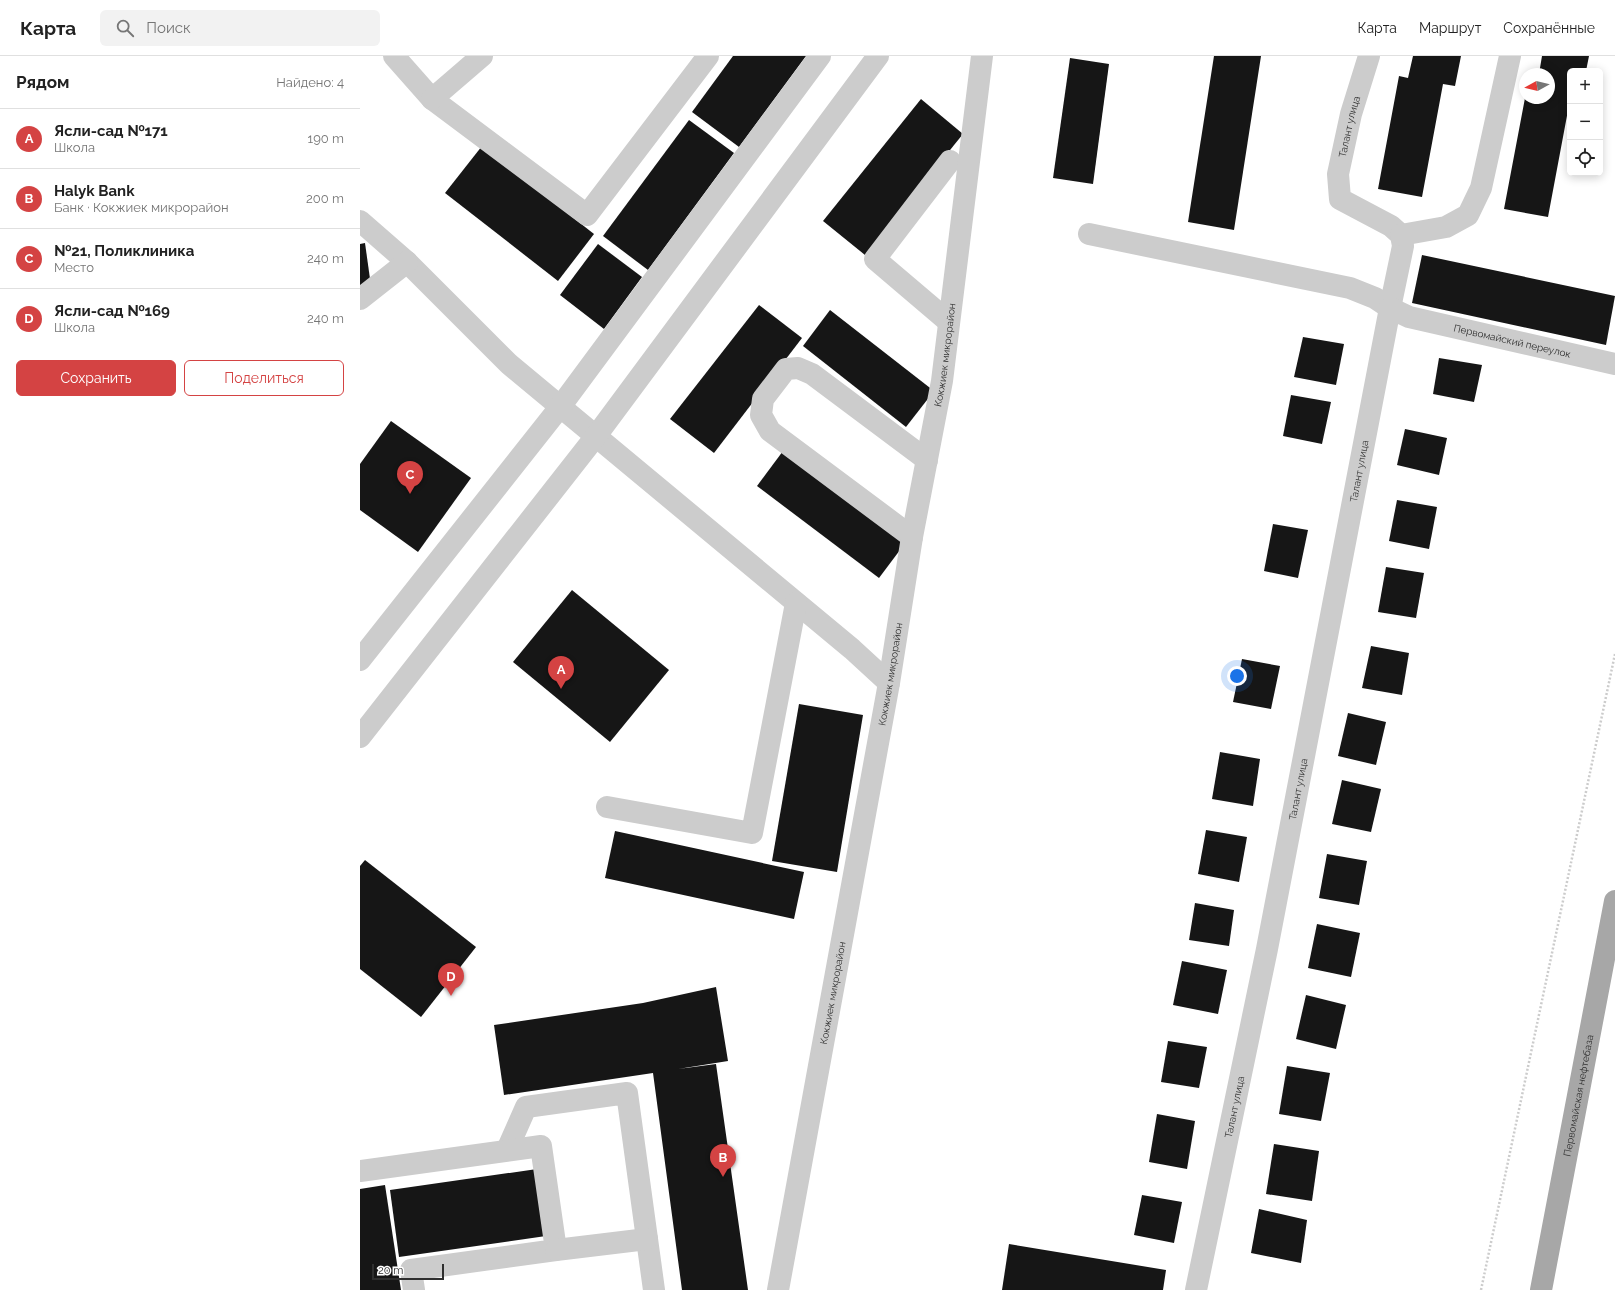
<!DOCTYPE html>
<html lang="ru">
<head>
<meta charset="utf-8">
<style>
	body { margin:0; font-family:Raleway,sans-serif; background:#f2f2f2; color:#222 }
	.controls { position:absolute; right:12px; top:12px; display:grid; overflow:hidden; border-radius:6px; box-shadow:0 2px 10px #0003 }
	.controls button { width:36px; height:36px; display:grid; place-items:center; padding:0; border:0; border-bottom:1px solid #e0e0e0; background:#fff; color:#222; font:20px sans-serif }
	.compass { position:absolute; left:1159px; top:12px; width:36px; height:36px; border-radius:50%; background:#fff; box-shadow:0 2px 10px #0003; rotate:262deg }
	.scale { position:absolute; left:12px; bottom:10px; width:72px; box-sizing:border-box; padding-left:4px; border:2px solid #2f2f2f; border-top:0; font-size:11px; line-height:14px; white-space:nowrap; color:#2f2f2f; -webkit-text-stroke:3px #fff; paint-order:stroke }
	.you { position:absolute; left:877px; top:620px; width:14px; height:14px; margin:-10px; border:3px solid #fff; border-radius:50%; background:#1a73e8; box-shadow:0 0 0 6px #1a73e833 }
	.badge { display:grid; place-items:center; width:26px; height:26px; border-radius:50%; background:#d44343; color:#fff; font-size:13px; font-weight:700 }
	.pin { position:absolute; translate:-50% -33px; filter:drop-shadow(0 1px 2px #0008) }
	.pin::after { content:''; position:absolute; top:21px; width:14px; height:12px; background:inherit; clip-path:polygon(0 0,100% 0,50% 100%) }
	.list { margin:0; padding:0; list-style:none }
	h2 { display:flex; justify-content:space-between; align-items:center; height:52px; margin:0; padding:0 16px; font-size:17px }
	h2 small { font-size:13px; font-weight:400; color:#767676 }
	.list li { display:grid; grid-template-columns:26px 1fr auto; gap:12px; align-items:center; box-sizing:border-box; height:60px; padding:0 16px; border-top:1px solid #e0e0e0 }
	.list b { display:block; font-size:15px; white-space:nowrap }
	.list p { margin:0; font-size:13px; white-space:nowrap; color:#767676 }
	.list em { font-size:13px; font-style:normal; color:#767676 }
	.actions { display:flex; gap:8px; padding:12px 16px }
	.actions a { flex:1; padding:9px 0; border:1px solid #d44343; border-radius:6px; text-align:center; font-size:14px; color:#d44343 }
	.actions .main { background:#d44343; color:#fff }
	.icon { flex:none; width:22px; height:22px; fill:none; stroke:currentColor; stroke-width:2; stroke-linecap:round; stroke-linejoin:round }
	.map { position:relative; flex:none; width:1255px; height:1234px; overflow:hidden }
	header { display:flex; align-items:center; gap:24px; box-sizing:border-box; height:56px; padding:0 20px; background:#fff; border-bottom:1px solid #e0e0e0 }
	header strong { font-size:19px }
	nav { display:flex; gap:22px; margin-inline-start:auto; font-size:14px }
	.search { width:280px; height:36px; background:#f2f2f2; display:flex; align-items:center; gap:10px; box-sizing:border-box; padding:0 14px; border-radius:6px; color:#767676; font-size:15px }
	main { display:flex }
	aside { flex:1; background:#fff }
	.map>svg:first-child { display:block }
	.building { fill:#161616 }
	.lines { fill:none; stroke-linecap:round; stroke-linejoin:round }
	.path { stroke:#ccc; stroke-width:2.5; stroke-dasharray:2 2; stroke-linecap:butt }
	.minor { stroke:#ccc; stroke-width:22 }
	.major { stroke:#a7a7a7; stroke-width:22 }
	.labels { text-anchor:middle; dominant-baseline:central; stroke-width:4; stroke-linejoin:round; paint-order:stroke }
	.street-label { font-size:10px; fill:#2f2f2f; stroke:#fff }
</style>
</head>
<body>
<header>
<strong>Карта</strong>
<div class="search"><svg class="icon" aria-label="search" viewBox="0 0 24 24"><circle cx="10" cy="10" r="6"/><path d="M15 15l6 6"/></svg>Поиск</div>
<nav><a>Карта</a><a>Маршрут</a><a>Сохранённые</a></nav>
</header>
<main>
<aside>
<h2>Рядом<small>Найдено: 4</small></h2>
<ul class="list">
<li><span class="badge">A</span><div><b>Ясли-сад №171</b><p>Школа</p></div><em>190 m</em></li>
<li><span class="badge">B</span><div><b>Halyk Bank</b><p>Банк · Кокжиек микрорайон</p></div><em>200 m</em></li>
<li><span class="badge">C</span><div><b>№21, Поликлиника</b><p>Место</p></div><em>240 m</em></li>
<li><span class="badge">D</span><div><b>Ясли-сад №169</b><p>Школа</p></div><em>240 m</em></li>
</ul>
<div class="actions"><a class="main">Сохранить</a><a>Поделиться</a></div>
</aside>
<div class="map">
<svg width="1255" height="1234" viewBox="0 0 1255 1234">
	<rect width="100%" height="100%" fill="#fff"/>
	<!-- building -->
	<g class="building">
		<polygon points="373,0 446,0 379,91 332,56"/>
		<polygon points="854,0 901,0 874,174 828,166"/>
		<polygon points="1053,0 1101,0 1095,30 1083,28 1062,141 1018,133 1039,20 1048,22"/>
		<polygon points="1182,0 1229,0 1226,15 1210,15 1210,49 1209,49 1188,161 1144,153 1165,42 1189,42 1189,18 1179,18"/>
		<polygon points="710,2 749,8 733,128 693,122"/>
		<polygon points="561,43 603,78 505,199 463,165"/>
		<polygon points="329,64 374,97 288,214 243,180"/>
		<polygon points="122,90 234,178 198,225 85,137"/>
		<polygon points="5,187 11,230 0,232 0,188"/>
		<polygon points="238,188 282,221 244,273 200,239"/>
		<polygon points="1062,199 1255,240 1246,289 1052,247"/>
		<polygon points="399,249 442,282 354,397 310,363"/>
		<polygon points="470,254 574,335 546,371 443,290"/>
		<polygon points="943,281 984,288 976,329 934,321"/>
		<polygon points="1079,302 1122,309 1114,346 1073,338"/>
		<polygon points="931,339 971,346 962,388 923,380"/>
		<polygon points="31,365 111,422 58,496 0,454 0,408"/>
		<polygon points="1045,373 1087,382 1079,419 1037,409"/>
		<polygon points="423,395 546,486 519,522 397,430"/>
		<polygon points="1037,444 1077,451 1069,493 1029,485"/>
		<polygon points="913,468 948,474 938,522 904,515"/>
		<polygon points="1026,511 1064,517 1056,562 1018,556"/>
		<polygon points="212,534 309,614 250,686 153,606"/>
		<polygon points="1011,590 1049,597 1042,639 1002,632"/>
		<polygon points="882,603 920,610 911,653 873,646"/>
		<polygon points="439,648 503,659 477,816 412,805"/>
		<polygon points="988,657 1026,666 1016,709 978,700"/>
		<polygon points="860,696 900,703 893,750 852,743"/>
		<polygon points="982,724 1021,733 1011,776 972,768"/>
		<polygon points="846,774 887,781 879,826 838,818"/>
		<polygon points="255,775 444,816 434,863 245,822"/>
		<polygon points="967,798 1007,805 999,849 959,842"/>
		<polygon points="5,804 116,891 61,961 0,913 0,810"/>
		<polygon points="835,847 874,854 869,890 829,884"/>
		<polygon points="957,868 1000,877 991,921 948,912"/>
		<polygon points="822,905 867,914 858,958 813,949"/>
		<polygon points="356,931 368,1005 318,1013 356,1008 388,1234 322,1234 293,1017 144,1039 134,969 283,947"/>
		<polygon points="946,939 986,949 976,993 936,983"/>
		<polygon points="808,985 847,991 839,1032 801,1026"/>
		<polygon points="927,1010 970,1017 961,1065 919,1058"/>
		<polygon points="797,1058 835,1065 827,1113 789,1106"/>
		<polygon points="914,1088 959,1095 952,1145 906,1138"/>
		<polygon points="177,1113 186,1180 39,1201 30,1134"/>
		<polygon points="25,1129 41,1234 0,1234 0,1133"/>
		<polygon points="782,1139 822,1146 814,1187 774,1179"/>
		<polygon points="899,1153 947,1164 941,1207 891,1197"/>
		<polygon points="649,1188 806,1214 803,1234 642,1234"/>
	</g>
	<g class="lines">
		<!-- path -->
		<polyline class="path" points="1121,1234 1255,598"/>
		<!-- minor -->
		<g class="minor">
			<polyline points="34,0 72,43 227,159 348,0"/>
			<polyline points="72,43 122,0"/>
			<polyline points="0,165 47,206 149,308 492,593 529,627"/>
			<path id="s1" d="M729,178L990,232L1015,242L1030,252L1043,190L1041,179L1031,170L980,143L978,118L991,58L1009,0"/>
			<polyline points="1041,179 1086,171 1108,159 1121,132 1150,0"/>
			<polyline points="0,243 47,206"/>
			<polyline points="589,266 515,203 590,105"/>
			<polyline points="552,481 410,375 401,359 403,343 426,313 438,312 452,318 567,404"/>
			<polyline points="0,604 200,351 460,0"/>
			<polyline points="0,681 236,380 518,0"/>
			<polyline points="247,751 392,777 436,547"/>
			<polyline points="147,1094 166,1051 267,1037 294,1234"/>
			<polyline points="0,1115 181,1090 196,1194 51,1214 54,1234"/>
			<polyline points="196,1194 287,1183"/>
			<path id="s2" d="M418,1234L529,627L552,481L582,325L622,0"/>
			<path id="s3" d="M836,1234L907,893L1030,252L1049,261L1255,308"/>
		</g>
		<!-- major -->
		<path class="major" id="s4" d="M1181,1234L1255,845"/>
	</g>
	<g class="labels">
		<!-- street labels -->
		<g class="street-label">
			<text stroke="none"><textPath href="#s1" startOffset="531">Талант улица</textPath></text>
			<text stroke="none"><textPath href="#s3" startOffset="1128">Первомайский переулок</textPath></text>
			<text stroke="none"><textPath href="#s2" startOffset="950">Кокжиек микрорайон</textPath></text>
			<text stroke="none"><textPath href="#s3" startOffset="835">Талант улица</textPath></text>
			<text stroke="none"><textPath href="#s2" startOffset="626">Кокжиек микрорайон</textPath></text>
			<text stroke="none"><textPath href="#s3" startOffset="511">Талант улица</textPath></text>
			<text stroke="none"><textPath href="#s2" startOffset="302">Кокжиек микрорайон</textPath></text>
			<text stroke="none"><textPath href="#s4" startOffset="198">Первомайская нефтебаза</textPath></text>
			<text stroke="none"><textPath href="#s3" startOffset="187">Талант улица</textPath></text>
		</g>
	</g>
</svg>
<div class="controls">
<button>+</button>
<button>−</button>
<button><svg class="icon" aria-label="locate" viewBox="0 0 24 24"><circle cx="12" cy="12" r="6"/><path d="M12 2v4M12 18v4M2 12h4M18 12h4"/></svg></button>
</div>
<svg class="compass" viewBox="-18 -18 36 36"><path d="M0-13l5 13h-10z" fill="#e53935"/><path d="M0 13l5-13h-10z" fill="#767676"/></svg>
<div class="scale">20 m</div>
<div class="you"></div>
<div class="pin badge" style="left:201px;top:633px">A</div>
<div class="pin badge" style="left:363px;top:1121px">B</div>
<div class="pin badge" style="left:50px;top:438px">C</div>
<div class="pin badge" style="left:91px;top:940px">D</div>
</div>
</main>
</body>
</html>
